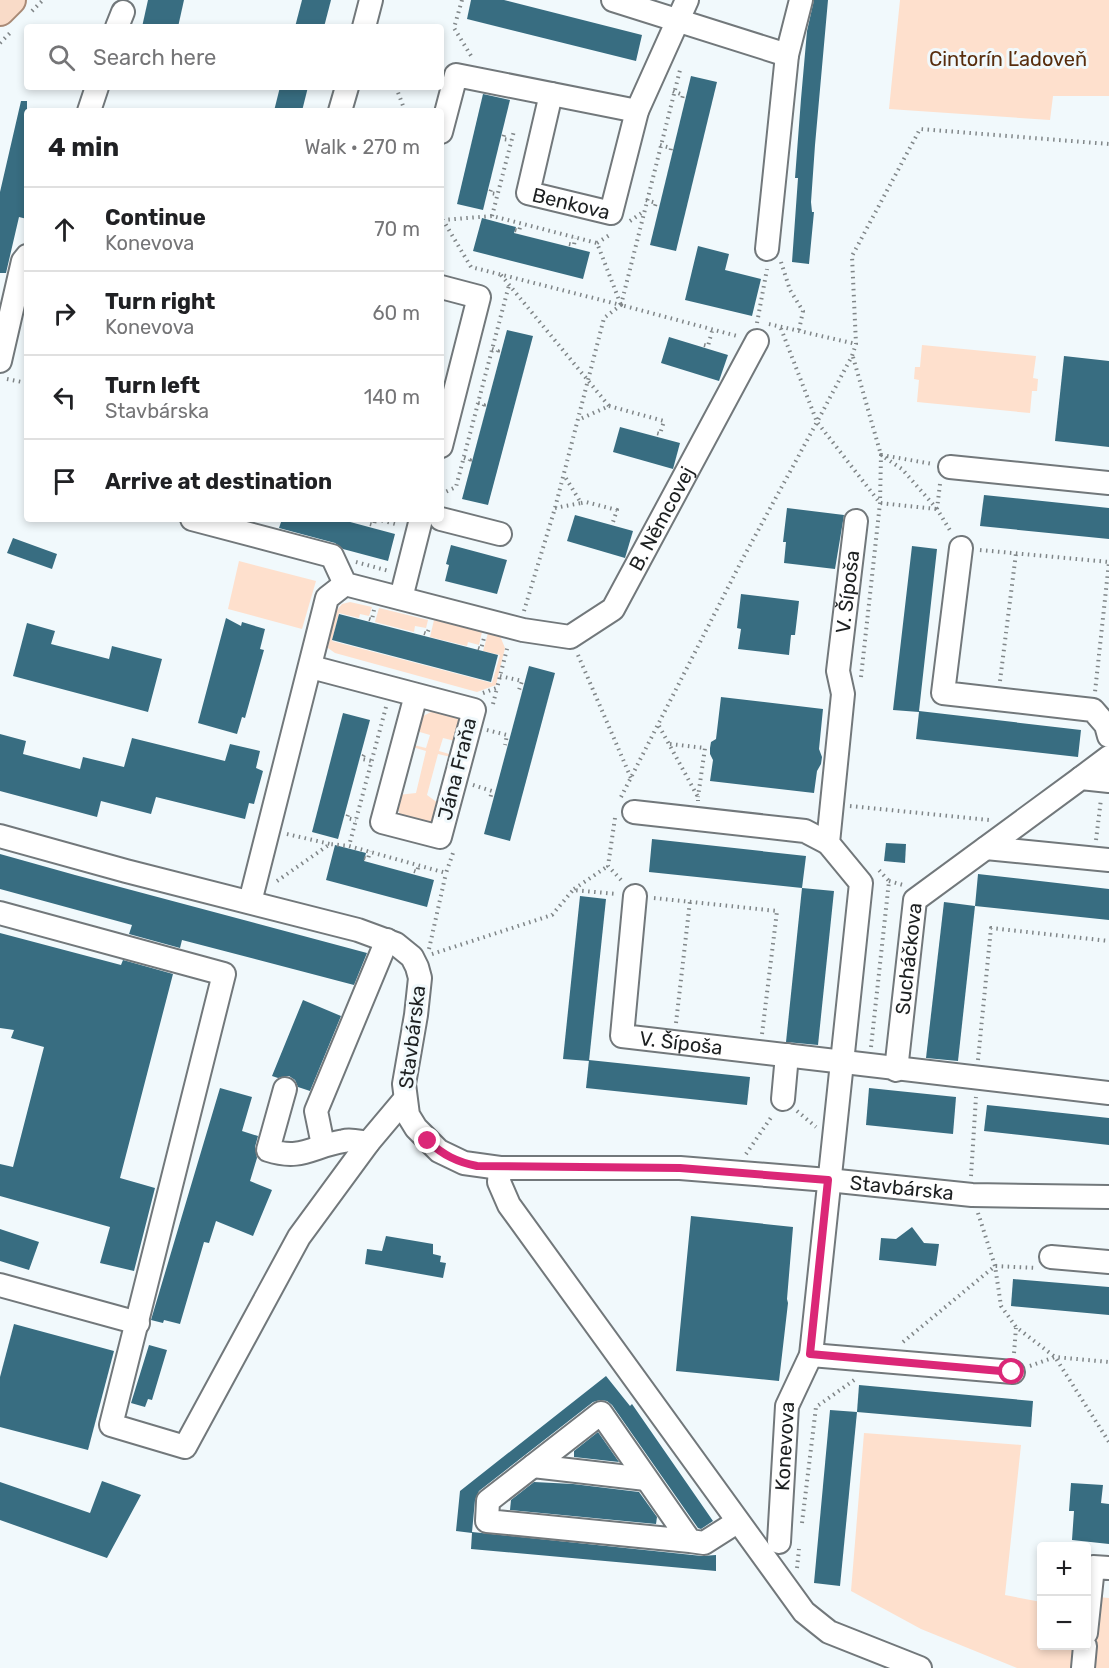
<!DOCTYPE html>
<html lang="en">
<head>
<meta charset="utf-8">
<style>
	body { margin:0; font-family:Rubik,sans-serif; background:#f2f2f2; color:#202124 }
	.controls { position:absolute; right:18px; bottom:18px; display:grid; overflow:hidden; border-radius:6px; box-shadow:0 3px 9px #0003 }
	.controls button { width:54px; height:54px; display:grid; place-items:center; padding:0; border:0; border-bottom:2px solid #e0e0e0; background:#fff; color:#202124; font:30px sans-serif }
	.stop { position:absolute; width:18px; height:18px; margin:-14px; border:4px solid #db2777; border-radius:50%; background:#fff }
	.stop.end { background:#db2777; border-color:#fff; box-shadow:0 2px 6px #0008 }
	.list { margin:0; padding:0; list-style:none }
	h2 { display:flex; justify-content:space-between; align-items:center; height:78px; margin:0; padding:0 24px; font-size:26px }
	h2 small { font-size:20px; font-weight:400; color:#757577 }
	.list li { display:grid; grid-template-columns:39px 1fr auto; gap:18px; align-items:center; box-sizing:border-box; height:84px; padding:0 24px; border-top:2px solid #e0e0e0 }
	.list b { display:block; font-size:22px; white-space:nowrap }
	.list p { margin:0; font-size:20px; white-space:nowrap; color:#757577 }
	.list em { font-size:20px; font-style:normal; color:#757577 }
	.icon { flex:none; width:33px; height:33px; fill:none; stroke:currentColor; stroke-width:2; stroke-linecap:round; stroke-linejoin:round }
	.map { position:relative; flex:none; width:1109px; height:1668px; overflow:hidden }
	.search { position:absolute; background:#fff; box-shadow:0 3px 9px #0003; left:24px; top:24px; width:420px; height:66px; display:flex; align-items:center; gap:15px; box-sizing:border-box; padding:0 21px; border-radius:6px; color:#757577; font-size:22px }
	.panel { position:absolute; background:#fff; box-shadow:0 3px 9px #0003; left:24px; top:108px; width:420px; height:414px; border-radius:6px }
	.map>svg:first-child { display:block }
	.green { fill:#fee0cd }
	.building { fill:#386d81 }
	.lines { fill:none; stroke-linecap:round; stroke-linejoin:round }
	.minor-casing { stroke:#72787b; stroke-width:26 }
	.major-casing { stroke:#a98a76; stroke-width:32 }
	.path { stroke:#808688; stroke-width:4; stroke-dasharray:1.5 4.5; stroke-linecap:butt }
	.minor { stroke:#fff; stroke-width:22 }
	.major { stroke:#f9dbc8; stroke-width:28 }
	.route { stroke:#db2777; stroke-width:8 }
	.labels { text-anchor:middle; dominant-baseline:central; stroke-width:6; stroke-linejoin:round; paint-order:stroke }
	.park-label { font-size:20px; fill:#582d0d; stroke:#f1f9fc }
	.street-label { font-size:20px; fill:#1d2021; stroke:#f1f9fc }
</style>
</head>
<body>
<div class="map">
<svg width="1109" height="1668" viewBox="0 0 1109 1668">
	<rect width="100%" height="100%" fill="#f1f9fc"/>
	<!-- green -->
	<g class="green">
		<polygon points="900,0 1109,0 1109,96 1053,96 1050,120 889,109"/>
		<polygon points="922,345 1036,356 1033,378 1038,379 1037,391 1032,391 1030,413 917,402 919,380 914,379 915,367 920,367"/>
		<polygon points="239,561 316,581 302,629 228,609"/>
		<path d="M350,602L372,607L369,616L360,614L359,618L339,613L332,641L492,683L500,655L483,651L488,633L500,636L505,648L496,685L477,692L335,653L328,648C329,633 332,614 342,604Z"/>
		<polygon points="379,608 428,620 426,628 415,626 414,632 375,622"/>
		<polygon points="434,620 482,632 479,645 468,642 467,646 430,637"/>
		<path d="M435,710L456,716L461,721L459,742L443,738L439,751L456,756L455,758L438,754L427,795L442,806L434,820L426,824L402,818C397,810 396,804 398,795L416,793L426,751L409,746L410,744L426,748L430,735L413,730L421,717Z"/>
		<polygon points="864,1433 1021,1445 1005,1595 1041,1602 1042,1646 1080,1646 1078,1668 1017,1668 921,1629 851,1591"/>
		<polygon points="1098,1597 1109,1598 1109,1668 1092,1668"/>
	</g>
	<!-- building -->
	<g class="building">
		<polygon points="148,0 184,0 178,27 142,27"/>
		<polygon points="302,0 331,0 324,27 295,27"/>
		<polygon points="471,0 504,0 642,35 636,61 467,19"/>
		<polygon points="814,0 828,0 815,145 811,202 812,212 814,212 809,264 792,262 798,178 795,178 801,99 807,31"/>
		<polygon points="691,76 717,82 676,251 650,245"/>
		<polygon points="280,87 308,87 302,111 274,111"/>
		<polygon points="483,94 510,100 483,210 457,204"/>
		<polygon points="21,101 27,101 27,219 19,217 6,273 0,273 0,192"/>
		<polygon points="482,218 516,227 514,233 590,252 583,279 473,251"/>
		<polygon points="698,246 729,254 725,270 761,279 752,316 685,300"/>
		<polygon points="507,330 533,336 488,505 462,499"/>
		<polygon points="669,337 728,355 719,381 661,363"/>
		<polygon points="1064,356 1109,361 1109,447 1055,441"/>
		<polygon points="620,427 680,443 673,469 613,452"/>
		<polygon points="984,495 1109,508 1109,539 980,526"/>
		<polygon points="787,508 844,515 835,569 784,563 786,542 783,542"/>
		<polygon points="575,515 633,531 625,558 567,541"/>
		<polygon points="282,519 339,519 395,534 388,561 343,549 335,543 279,528"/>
		<polygon points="13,538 57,554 52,569 7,553"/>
		<polygon points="451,545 507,560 497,594 445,581 449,565 446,564"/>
		<polygon points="912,546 937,549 919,711 1081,730 1078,757 916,739 919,712 893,710"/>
		<polygon points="741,594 799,601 795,635 791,635 789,655 738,649 741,629 737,628"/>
		<polygon points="339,614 498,655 491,682 332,640"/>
		<polygon points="226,618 241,626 242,622 265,629 260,649 264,650 245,718 242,717 237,734 198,723"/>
		<polygon points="27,623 55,631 51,644 109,659 112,646 162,659 148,712 13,676"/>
		<polygon points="529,666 555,673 510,841 484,834"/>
		<polygon points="721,697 823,709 819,749 822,757 821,764 817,771 814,793 710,781 713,760 710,754 710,748 711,742 716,739"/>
		<polygon points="343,713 370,720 338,839 312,832"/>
		<polygon points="0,734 26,741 23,754 80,769 83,757 124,767 132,738 225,761 230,744 260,751 256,768 263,771 254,804 249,803 245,819 156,797 151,814 101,801 97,817 0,791"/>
		<polygon points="652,839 806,856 802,888 649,872"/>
		<polygon points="886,843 906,844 905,863 884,861"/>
		<polygon points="335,845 366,853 364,861 434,880 427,907 326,880"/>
		<polygon points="0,854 75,875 367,953 354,985 182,940 180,948 129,934 132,925 0,889"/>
		<polygon points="978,874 1109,889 1109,920 975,906"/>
		<polygon points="802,888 834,891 818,1045 786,1042"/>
		<polygon points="580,896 606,899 589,1061 563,1059"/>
		<polygon points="944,902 975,906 958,1061 926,1058"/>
		<polygon points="0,933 121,965 123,960 173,974 120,1178 155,1188 134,1271 100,1263 110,1227 0,1196 0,1164 13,1167 44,1047 11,1038 14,1030 0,1028"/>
		<polygon points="303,1000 341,1016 310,1091 298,1087 295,1080 289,1076 278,1078 272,1076"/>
		<polygon points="589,1060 750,1077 747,1105 586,1088"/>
		<polygon points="220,1088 252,1097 242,1131 258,1136 255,1147 257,1158 250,1181 272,1190 253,1236 216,1221 209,1243 204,1242 180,1324 164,1320 163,1323 151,1320"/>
		<polygon points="869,1088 956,1097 953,1134 866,1125"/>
		<polygon points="987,1105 1109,1118 1109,1145 984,1131"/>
		<polygon points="691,1216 793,1227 787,1299 788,1303 779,1381 676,1371"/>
		<polygon points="912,1227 924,1243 939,1244 936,1266 879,1260 881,1238 896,1239"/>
		<polygon points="0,1229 39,1242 29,1270 0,1261"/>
		<polygon points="386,1236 433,1244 433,1254 441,1256 440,1262 446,1263 443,1278 365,1264 367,1249 382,1251"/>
		<polygon points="1013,1279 1109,1287 1109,1315 1011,1306"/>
		<polygon points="14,1324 114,1351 88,1450 0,1427 0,1377"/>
		<polygon points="149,1345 167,1350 152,1400 148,1399 145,1407 131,1403"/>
		<polygon points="606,1376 630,1406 632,1404 713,1521 701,1529 698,1528 612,1405 607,1401 600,1400 593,1402 479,1491 475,1500 472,1532 702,1556 716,1555 716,1571 471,1549 472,1533 456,1531 460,1491"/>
		<polygon points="859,1385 1033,1401 1031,1427 857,1412"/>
		<polygon points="830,1410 857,1412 840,1586 814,1583"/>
		<polygon points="598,1432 619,1462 574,1457 574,1451"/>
		<polygon points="102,1481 141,1495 107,1558 0,1520 0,1482 90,1513"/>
		<polygon points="534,1482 573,1484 639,1492 657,1517 656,1524 510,1510 511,1500"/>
		<polygon points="1071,1483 1103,1485 1101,1503 1109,1504 1109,1544 1072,1540 1074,1511 1069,1511"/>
	</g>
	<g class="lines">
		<!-- minor casing -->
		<g class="minor-casing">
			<g id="minor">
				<polyline points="613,0 787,55"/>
				<polyline points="117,27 123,12"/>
				<polyline points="364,27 371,0"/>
				<path id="s1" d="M551,94L528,193L611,213L637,111L687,0"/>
				<polyline points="89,111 97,87"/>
				<polyline points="340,111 347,87"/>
				<polyline points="441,132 456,75 637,111"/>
				<polyline points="767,249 787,55 801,0"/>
				<polyline points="441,287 479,297 441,446"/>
				<polyline points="0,361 23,261 27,256"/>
				<polyline points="950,467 1109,483"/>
				<path id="s2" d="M192,519L332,556L345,584L523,630L570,637L613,609L757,341"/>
				<polyline points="441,519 500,534"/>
				<polyline points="961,548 943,693 1093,710 1106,725 1109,736"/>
				<polyline points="401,598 421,519"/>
				<polyline points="311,667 474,710 440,837 382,822 416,695"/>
				<polyline points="1081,778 1109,757"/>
				<polyline points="634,812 805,831 828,843"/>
				<path id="s3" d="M0,836L126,871L358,930L396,944L412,957L417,967L420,978L416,1015L404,1084L408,1115L416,1128L439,1151L464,1163L500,1168H680L828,1180L972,1195L1109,1197"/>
				<polyline points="986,848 1109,860"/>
				<path id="s4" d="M635,896L622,1036L1109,1093"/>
				<polyline points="250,902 327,598 345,584"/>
				<polyline points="0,913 224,974 111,1425 185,1447 299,1237 368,1143 405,1099"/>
				<path id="s5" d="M896,1070L915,900L1081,778L1109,781"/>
				<path d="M285,1089L268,1150C302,1161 312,1146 344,1141C351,1139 360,1142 368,1143"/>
				<polyline points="783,1099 787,1055"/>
				<polyline points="323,1145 316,1111 387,940"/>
				<polyline points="500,1168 499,1182 509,1205 804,1612 829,1632 920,1668"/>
				<polyline points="1051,1257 1109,1262"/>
				<polyline points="0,1285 138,1323"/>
				<polyline points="811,1355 1013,1372"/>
				<polyline points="533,1466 646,1479"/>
				<polyline points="690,1541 601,1413 488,1501 487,1521 690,1541 704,1543 737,1522"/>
				<path id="s6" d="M779,1542L787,1406L811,1355L861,883L828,843L843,694L838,671L856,521"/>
				<polyline points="1086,1633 1093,1567 1109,1568"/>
				<polyline points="1083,1668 1085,1646"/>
			</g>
		</g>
		<!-- major casing -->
		<g class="major-casing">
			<polyline id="major" points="0,11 11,0"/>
		</g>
		<!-- path -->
		<g class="path">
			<polyline points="462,0 454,28 473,59"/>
			<polyline points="32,11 43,0"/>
			<polyline points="0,43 12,31"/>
			<polyline points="396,87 405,111"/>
			<polyline points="673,91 683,95 682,99"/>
			<polyline points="504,135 503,139 511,140"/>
			<polyline points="660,145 671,148 670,154"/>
			<polyline points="491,190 490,193 497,194"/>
			<polyline points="646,200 656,203 654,209"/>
			<polyline points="492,216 514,131"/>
			<polyline points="630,221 643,212"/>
			<polyline points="515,230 519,231 521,224"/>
			<polyline points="597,243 611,234"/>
			<polyline points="569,244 574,245 575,238"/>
			<polyline points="781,262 790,290 803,311 799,330"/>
			<polyline points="501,275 609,406 578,420"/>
			<polyline points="621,305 680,70"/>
			<polyline points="757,323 767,269"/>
			<polyline points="769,324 856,344"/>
			<polyline points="704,345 708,346 712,331"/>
			<polyline points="492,349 498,351 497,354"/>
			<polyline points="853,357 881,455 933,464"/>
			<polyline points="7,379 27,383"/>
			<polyline points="478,403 484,405 483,409"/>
			<polyline points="609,406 664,421 660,434 656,433"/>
			<polyline points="464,458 470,460 469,463"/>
			<polyline points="940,484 937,509 951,532"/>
			<polyline points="441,494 456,487 509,285"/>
			<polyline points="581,503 586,502 617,510 613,522 609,521"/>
			<polyline points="555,508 581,503 564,475"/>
			<polyline points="936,509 880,503 817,422 852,356 856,344 852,256 920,129 1109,144"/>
			<polyline points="376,519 399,525"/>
			<polyline points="370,524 374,525 375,519"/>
			<polyline points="980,550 1109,562 1095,692"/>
			<polyline points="356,562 389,571"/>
			<polyline points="524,611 555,508 604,318 621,305 471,267 443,220 492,216 597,243 621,305 737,336"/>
			<polyline points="369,619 372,620 374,610"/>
			<polyline points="424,633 427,634 430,626"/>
			<polyline points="478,648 481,649 484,638"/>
			<polyline points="578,655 631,778"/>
			<polyline points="500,676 522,681 519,690"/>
			<polyline points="861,677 880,503 881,455 902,469 937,509"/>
			<polyline points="1000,681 1016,553"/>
			<polyline points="483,693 497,688 508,645"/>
			<polyline points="493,704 497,688"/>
			<polyline points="386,707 349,846 446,873 453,853"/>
			<polyline points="659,726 698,797 698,801"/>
			<polyline points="487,730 507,735 505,745"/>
			<polyline points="670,744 705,748 698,797"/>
			<polyline points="364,755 362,759 372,761"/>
			<polyline points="473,785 492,791 490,799"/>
			<polyline points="621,797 742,560 817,422 780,326"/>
			<polyline points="850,806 989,820"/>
			<polyline points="348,815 347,818 356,820"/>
			<polyline points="615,818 608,866 623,882"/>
			<polyline points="287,834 330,844"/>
			<polyline points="1096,840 1101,799"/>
			<polyline points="364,858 368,859 370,851"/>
			<polyline points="414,871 417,872 419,864"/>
			<polyline points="277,881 330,844 349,846"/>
			<polyline points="889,881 903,885"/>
			<polyline points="574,889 608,866"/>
			<polyline points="654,898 777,911 762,1034"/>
			<polyline points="429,949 446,873"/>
			<polyline points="432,954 552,915 573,890 617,894"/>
			<polyline points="676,1023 690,901"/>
			<polyline points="871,1047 889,881 877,868"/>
			<polyline points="978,1060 991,928 1109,941"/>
			<polyline points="797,1111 816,1127"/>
			<polyline points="746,1154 772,1116"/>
			<polyline points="971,1176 976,1097"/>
			<polyline points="978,1213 995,1266 1001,1306 1016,1327 1055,1357 1109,1442"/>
			<polyline points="903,1342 995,1266 1037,1268"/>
			<polyline points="1014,1353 1016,1328"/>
			<polyline points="1030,1366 1055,1357 1109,1362"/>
			<polyline points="802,1523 816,1407 857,1378"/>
			<polyline points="797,1568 799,1549"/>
		</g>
		<!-- minor -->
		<use href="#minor" class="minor"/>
		<!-- major -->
		<use href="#major" class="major"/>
	</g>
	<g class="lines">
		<!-- route -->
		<path class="route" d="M428,1141C443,1155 457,1162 477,1166L680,1168L828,1180L810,1354L1012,1372"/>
	</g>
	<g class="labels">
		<!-- park labels -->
		<g class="park-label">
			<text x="1008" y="59">Cintorín Ľadoveň</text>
		</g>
		<!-- street labels -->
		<g class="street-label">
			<text stroke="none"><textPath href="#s1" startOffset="146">Benkova</textPath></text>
			<text stroke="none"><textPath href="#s2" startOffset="561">B. Němcovej</textPath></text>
			<text stroke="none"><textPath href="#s6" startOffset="972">V. Šípoša</textPath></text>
			<text transform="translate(457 769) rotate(-76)">Jána Fraňa</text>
			<text stroke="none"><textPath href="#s5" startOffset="112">Sucháčkova</textPath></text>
			<text transform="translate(412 1037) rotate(-83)">Stavbárska</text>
			<text stroke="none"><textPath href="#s4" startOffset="200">V. Šípoša</textPath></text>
			<text stroke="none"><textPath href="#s3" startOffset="1107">Stavbárska</textPath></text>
			<text stroke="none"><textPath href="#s6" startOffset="96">Konevova</textPath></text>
		</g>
	</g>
</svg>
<div class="controls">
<button>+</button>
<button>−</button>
</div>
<div class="stop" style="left:1012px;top:1372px"></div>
<div class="stop end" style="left:428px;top:1141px"></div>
<div class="search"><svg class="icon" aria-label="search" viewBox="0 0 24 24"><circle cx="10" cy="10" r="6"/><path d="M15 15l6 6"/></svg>Search here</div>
<section class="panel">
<h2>4 min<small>Walk · 270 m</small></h2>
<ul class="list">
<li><svg class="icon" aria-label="ahead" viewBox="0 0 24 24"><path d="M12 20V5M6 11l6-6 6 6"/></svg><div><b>Continue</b><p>Konevova</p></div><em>70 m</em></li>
<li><svg class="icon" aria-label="right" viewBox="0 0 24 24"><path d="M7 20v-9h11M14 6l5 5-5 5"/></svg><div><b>Turn right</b><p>Konevova</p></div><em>60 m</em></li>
<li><svg class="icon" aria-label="left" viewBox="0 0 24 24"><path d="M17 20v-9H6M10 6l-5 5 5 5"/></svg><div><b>Turn left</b><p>Stavbárska</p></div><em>140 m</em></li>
<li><svg class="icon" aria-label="arrive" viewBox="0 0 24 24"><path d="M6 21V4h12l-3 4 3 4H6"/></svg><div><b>Arrive at destination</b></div></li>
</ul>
</section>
</div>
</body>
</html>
